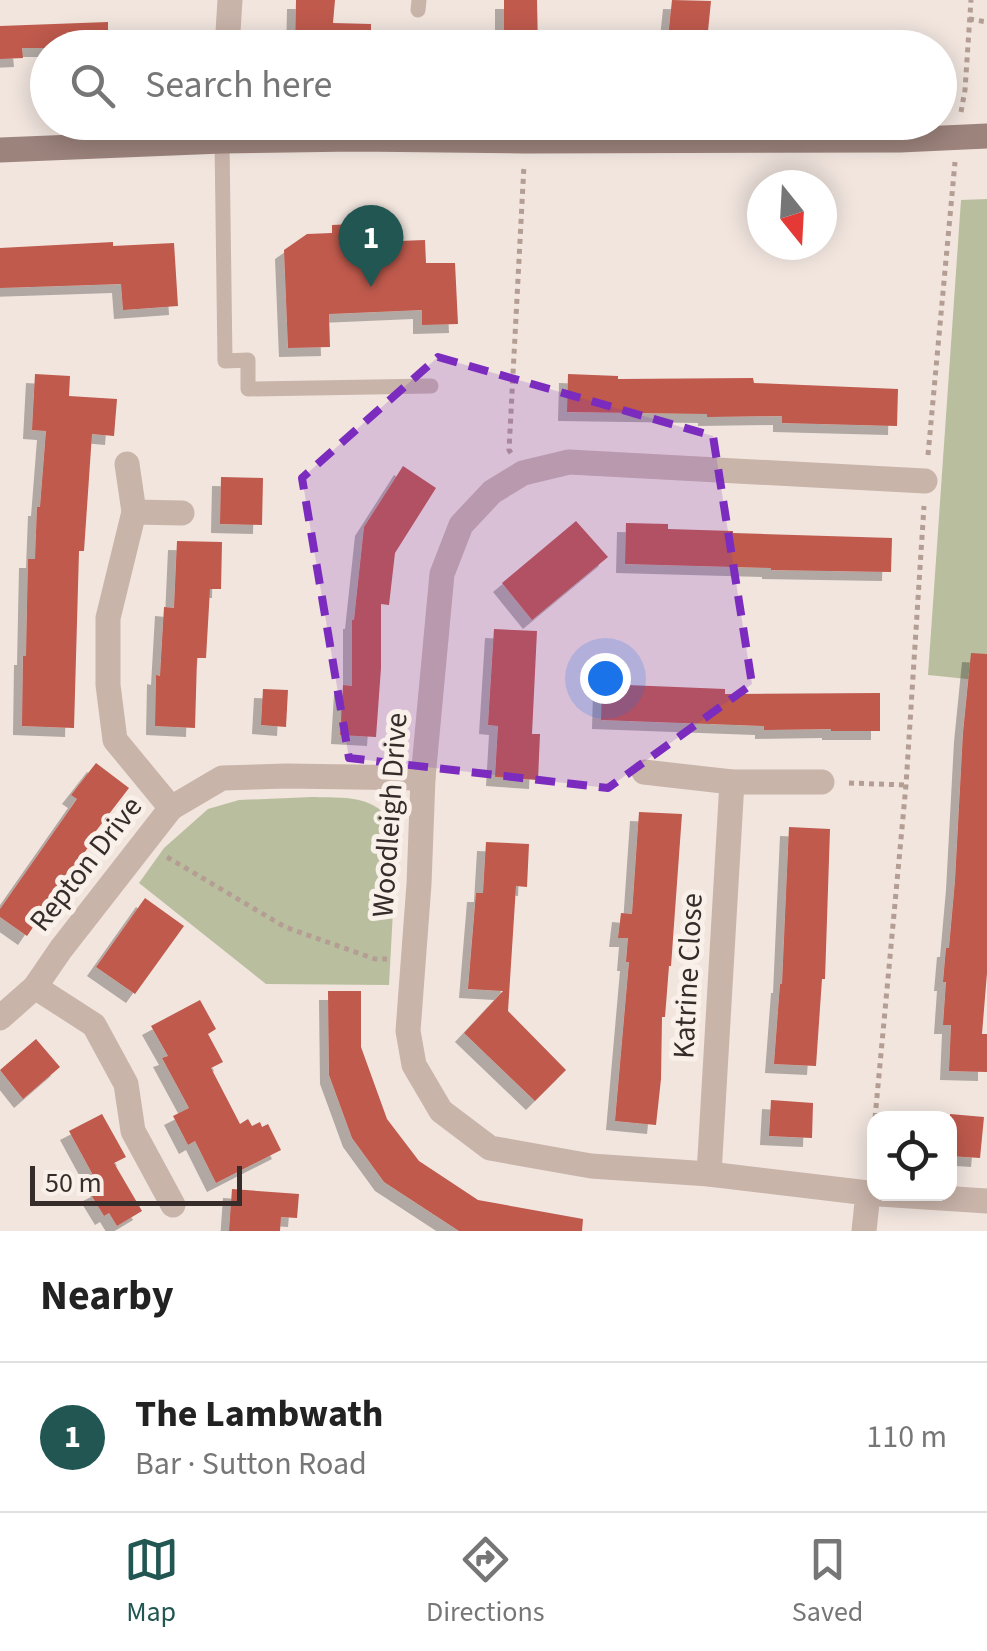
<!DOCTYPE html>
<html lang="en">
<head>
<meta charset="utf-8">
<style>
	body { margin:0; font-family:"Source Sans 3",sans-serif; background:#f2f2f2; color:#222 }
	.controls { position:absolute; right:30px; bottom:30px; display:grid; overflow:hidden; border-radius:20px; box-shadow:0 5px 25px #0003 }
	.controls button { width:90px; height:90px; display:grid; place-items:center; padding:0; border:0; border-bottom:2px solid #e0e0e0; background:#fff; color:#222; font:50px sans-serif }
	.compass { position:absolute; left:747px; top:170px; width:90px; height:90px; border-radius:50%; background:#fff; box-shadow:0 5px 25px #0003; rotate:162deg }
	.scale { position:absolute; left:30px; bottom:25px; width:212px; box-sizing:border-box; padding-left:10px; border:5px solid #362c29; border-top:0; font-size:28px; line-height:35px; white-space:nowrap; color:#362c29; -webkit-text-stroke:8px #f9f0ea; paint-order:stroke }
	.you { position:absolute; left:605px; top:678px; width:35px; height:35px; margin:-25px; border:8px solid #fff; border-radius:50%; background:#1a73e8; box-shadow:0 0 0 15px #1a73e833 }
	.badge { display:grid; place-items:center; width:65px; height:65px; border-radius:50%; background:#215652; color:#fff; font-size:32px; font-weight:700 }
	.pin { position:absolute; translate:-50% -82px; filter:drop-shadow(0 2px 5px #0008) }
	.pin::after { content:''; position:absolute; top:52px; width:35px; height:30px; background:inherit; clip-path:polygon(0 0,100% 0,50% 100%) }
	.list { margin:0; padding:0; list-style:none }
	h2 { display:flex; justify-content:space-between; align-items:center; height:130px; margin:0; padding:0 40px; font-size:42px }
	h2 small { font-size:32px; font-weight:400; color:#767676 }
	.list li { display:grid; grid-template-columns:65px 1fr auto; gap:30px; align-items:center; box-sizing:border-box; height:150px; padding:0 40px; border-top:2px solid #e0e0e0 }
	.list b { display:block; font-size:38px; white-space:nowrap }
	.list p { margin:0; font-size:32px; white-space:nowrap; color:#767676 }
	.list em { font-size:32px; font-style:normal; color:#767676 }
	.icon { flex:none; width:55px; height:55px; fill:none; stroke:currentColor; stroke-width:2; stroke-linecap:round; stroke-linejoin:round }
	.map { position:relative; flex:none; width:987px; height:1231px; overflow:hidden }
	.search { position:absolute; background:#fff; box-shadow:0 5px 25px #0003; left:30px; right:30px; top:30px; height:110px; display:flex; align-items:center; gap:25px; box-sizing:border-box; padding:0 35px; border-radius:55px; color:#767676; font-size:38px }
	.sheet { height:280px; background:#fff }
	nav { display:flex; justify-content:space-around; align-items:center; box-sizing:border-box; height:140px; border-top:2px solid #e0e0e0; background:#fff; font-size:28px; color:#767676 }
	nav a { display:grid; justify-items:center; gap:5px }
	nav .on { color:#215652 }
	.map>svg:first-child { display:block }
	.green { fill:#b9bf9e }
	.building { fill:#bf5a4e; filter:url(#shadow) }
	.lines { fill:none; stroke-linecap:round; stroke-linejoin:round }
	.path { stroke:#b49e94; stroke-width:5; stroke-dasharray:5 5; stroke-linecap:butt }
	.lane { stroke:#c9b4aa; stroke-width:15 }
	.street { stroke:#c9b4aa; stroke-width:25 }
	.secondary { stroke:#9c837c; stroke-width:25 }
	.marked { fill:#7b2cbf; fill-opacity:0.2; stroke:#7b2cbf; stroke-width:8; stroke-dasharray:20 12; stroke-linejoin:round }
	.labels { text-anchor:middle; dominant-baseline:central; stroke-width:10; stroke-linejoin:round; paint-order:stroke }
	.street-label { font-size:30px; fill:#362c29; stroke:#f9f0ea }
</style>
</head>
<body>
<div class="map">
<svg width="987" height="1231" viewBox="0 0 987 1231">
	<defs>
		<filter id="shadow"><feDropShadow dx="-9" dy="9" stdDeviation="0" flood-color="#0004"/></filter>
	</defs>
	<rect width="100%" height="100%" fill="#f1e5de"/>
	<!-- green -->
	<g class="green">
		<polygon points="987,199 987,681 928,675 961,200"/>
		<path d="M312,797C349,798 384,794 397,837L389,985L266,984L139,883L164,848L208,809L239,800Z"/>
	</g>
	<!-- building -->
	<g class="building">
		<polygon points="296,0 335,0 333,23 371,24 371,48 295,48"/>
		<polygon points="504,0 537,0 538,48 504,48"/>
		<polygon points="672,0 711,1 707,41 668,38"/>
		<polygon points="108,22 108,48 22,48 23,58 0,59 0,26"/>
		<polygon points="399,222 399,241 425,240 426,263 455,263 458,324 422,325 422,310 329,314 330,347 288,348 284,250 307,234 332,233 332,225"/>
		<polygon points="113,242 113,246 174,243 178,306 123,310 121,284 0,288 0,248"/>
		<polygon points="35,374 70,376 69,396 117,399 114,436 92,434 84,551 79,551 74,728 22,726 23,656 26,656 28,559 35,559 37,507 40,507 46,431 32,430"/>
		<polygon points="568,374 618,376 618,379 753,378 754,383 898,389 897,426 782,423 782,416 707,417 707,414 567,412"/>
		<polygon points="403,466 436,488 395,553 389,605 381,604 381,668 376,737 340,735 343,685 352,686 352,620 354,620 364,527"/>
		<polygon points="221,477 263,478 262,525 220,524"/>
		<polygon points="576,521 608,557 532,620 502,583"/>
		<polygon points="626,523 668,524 668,529 733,531 733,533 892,538 891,572 771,570 771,568 625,564"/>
		<polygon points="177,541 222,542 221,589 210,589 206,658 197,658 195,728 155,726 156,675 160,676 164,607 174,608"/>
		<polygon points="494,629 537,631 532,734 540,734 538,780 495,777 498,726 488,725"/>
		<polygon points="971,653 987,654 987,973 982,1034 987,1034 987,1072 949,1071 951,1025 943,1025 946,982 943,982 946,948 949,948 955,881 963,733"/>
		<polygon points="602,684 725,689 725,694 880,693 880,731 831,731 831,729 764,730 764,726 601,720"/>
		<polygon points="263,689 288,690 286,727 261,725"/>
		<polygon points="96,763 129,788 96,831 98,833 27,936 0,917 0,909 77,799 71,795"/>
		<polygon points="639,812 682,814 671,966 669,966 665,1017 662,1017 661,1079 656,1125 615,1121 629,962 626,962 628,938 618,938 621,913 632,914"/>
		<polygon points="789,827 830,829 825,979 822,979 816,1066 774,1064 780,984 782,984"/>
		<polygon points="486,842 529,844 527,887 516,886 508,1011 566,1070 535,1101 464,1033 503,991 468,989 476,893 483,893"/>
		<polygon points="145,898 184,926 135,994 96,967"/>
		<polygon points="328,991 361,991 361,1047 387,1119 419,1161 478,1200 583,1219 582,1231 459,1231 384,1182 352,1138 329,1075"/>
		<polygon points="200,1000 216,1029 208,1034 223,1062 211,1068 240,1124 248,1119 252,1126 260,1122 262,1127 268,1124 281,1150 216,1183 195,1141 188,1145 173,1116 189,1108 162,1058 168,1056 151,1026"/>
		<polygon points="36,1039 60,1067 23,1099 0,1070"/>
		<polygon points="771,1100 813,1103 812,1138 769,1136"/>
		<polygon points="102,1114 126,1157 114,1163 142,1211 117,1226 109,1213 104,1216 90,1193 100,1188 69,1131"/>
		<polygon points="950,1114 984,1117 980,1158 950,1156"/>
		<polygon points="232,1189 299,1194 297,1218 281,1217 280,1231 229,1231"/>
	</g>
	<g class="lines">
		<!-- path -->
		<g class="path">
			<polyline points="969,19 987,22"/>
			<polyline points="961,112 965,90 971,0"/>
			<polyline points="511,453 509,450 524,165"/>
			<polyline points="928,455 955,162"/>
			<polyline points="849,783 906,785"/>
			<polyline points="167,857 285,927 375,959 387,959"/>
			<polyline points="875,1118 906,785 924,506"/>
			<polyline points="870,1170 874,1124"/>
		</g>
		<!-- lane -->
		<g class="lane">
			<polyline points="418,10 419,0"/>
			<polyline points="222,141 225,361 248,360 248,389 431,386"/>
		</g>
		<!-- street -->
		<g class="street">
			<polyline points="227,48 230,0"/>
			<polyline points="127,464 134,512 182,513"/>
			<polyline points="134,512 108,618 108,685 115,740 171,808"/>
			<polyline points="644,772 732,782 822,782"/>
			<polyline points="35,987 94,1025 126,1084 133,1131 173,1205"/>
			<polyline points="0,1018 35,987 61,949 171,808 222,778 286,776 423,778"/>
			<polyline points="709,1174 732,782"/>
			<polyline points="879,1194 987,1201"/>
			<polyline points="864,1231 868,1193 709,1174 591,1166 490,1148 441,1111 414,1065 408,1031 419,884 423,778 442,574 461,525 492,492 523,473 569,462 925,481"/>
		</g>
		<!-- secondary -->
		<polyline class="secondary" points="0,150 222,141 356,139 525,141 900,140 987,136"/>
	</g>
	<!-- marked area -->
	<path class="marked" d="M438,357L713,436L752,684L608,788L349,758L302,478Z"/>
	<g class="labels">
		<!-- street labels -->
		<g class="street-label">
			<text transform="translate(390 815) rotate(-86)">Woodleigh Drive</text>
			<text transform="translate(86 864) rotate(-52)">Repton Drive</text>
			<text transform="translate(688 976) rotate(-87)">Katrine Close</text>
		</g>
	</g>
</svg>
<div class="controls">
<button><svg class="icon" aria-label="locate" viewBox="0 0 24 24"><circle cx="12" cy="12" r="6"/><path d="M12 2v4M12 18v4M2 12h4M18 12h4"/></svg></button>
</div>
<svg class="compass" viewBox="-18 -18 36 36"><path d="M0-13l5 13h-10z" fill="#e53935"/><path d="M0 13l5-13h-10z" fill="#767676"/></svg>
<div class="scale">50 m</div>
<div class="you"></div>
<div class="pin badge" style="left:371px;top:287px">1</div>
<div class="search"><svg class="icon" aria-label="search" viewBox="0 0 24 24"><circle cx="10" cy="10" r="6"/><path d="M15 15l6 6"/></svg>Search here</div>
</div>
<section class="sheet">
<h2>Nearby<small></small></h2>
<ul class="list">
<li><span class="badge">1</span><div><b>The Lambwath</b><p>Bar · Sutton Road</p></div><em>110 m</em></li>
</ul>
</section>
<nav>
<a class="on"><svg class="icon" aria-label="map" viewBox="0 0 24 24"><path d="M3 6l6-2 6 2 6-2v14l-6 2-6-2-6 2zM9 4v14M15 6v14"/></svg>Map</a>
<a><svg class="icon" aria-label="directions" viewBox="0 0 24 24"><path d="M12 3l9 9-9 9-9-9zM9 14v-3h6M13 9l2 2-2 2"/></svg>Directions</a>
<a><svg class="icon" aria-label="saved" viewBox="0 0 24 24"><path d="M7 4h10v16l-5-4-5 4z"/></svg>Saved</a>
</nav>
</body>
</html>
